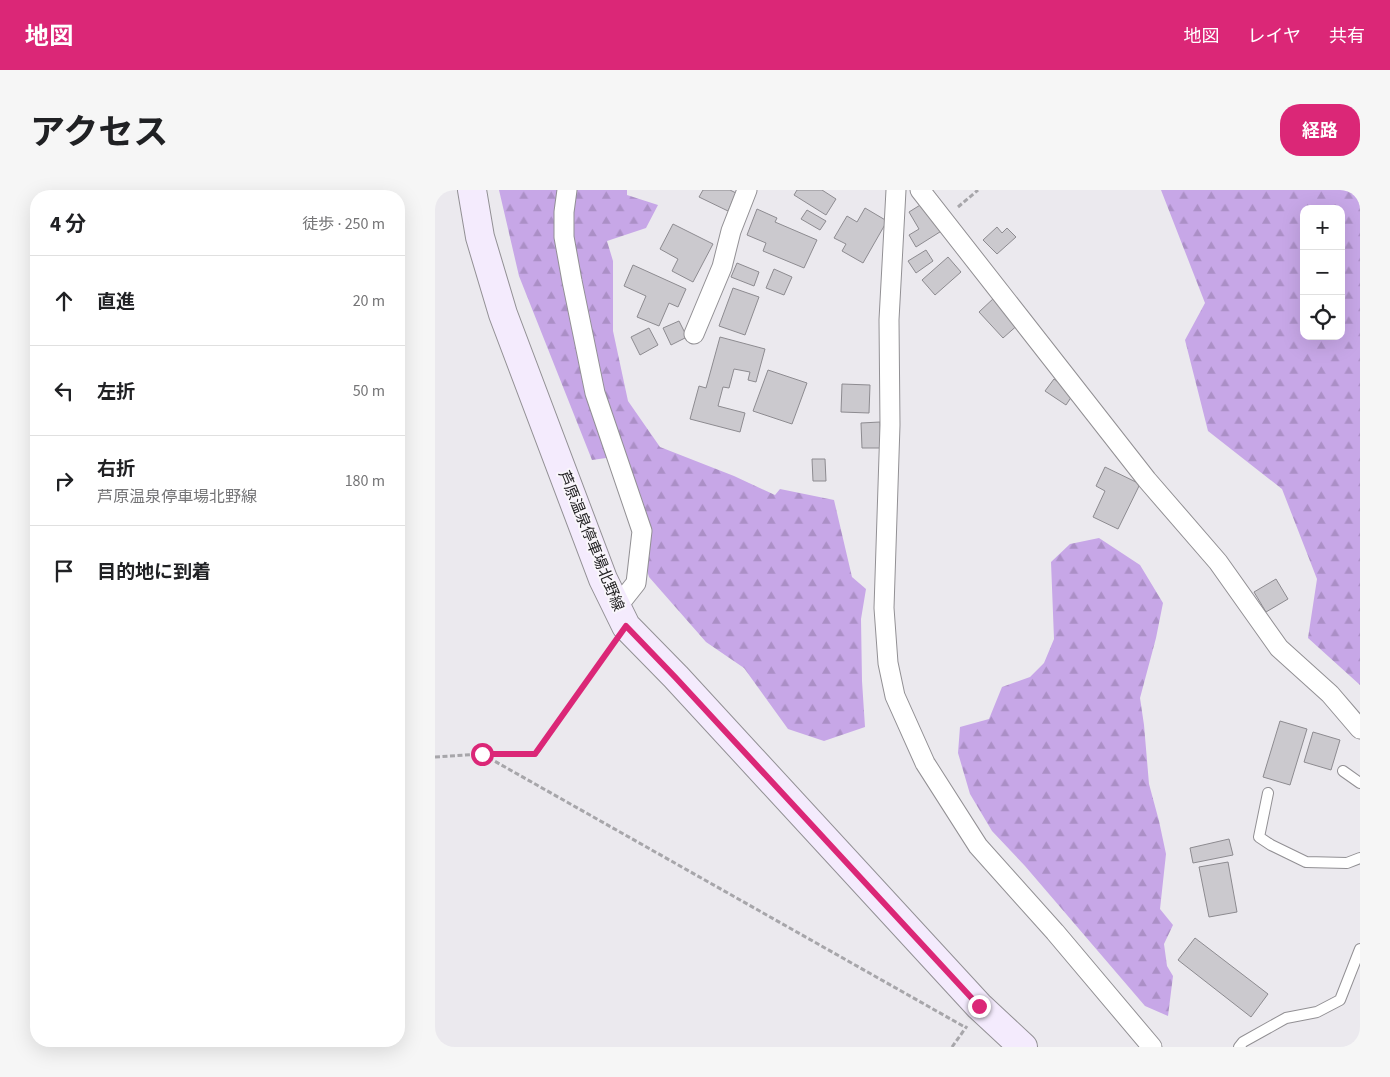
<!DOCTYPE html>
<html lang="ja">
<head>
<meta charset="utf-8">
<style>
	body { margin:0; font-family:"Source Sans 3","Noto Sans JP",sans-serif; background:#f6f6f6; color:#202124 }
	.controls { position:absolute; right:15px; top:15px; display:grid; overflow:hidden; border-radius:10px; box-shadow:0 5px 20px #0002 }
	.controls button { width:45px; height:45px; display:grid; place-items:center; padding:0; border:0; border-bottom:1px solid #e0e0e0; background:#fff; color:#202124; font:25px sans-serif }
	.stop { position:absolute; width:15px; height:15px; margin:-11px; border:4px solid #db2777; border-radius:50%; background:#fff }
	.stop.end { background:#db2777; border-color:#fff; box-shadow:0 1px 5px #0008 }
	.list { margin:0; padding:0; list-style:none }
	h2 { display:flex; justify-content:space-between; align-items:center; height:65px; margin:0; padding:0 20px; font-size:21px }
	h2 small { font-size:16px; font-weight:400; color:#757577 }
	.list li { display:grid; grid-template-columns:32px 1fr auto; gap:15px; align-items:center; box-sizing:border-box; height:90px; padding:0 20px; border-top:1px solid #e0e0e0 }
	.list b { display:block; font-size:19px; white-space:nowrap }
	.list p { margin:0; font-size:16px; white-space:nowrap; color:#757577 }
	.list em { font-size:16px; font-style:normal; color:#757577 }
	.icon { flex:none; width:28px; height:28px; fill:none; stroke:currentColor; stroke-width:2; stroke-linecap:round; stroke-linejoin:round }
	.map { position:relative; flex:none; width:925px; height:857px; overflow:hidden; border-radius:20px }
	header { display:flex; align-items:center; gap:30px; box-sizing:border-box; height:70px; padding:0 25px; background:#db2777; color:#fff }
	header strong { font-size:24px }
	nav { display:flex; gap:28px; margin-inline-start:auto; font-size:18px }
	.intro { display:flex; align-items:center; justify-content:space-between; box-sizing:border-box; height:120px; padding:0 30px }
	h1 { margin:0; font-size:35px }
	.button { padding:12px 22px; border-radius:20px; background:#db2777; color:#fff; font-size:18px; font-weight:700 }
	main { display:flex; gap:30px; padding:0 30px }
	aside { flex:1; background:#fff; border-radius:20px; box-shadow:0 5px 20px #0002 }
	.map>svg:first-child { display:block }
	.forest { fill:url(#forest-firs); fill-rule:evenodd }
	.building { fill:#cbc9ce; stroke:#8d8b90 }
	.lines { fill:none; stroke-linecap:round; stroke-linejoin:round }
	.service-casing { stroke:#929094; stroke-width:12 }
	.minor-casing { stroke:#929094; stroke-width:21 }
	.secondary-casing { stroke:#929094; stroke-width:30 }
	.path { stroke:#a7a6aa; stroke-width:3; stroke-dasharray:5 2.5; stroke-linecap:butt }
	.service { stroke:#fff; stroke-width:10 }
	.minor { stroke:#fff; stroke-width:19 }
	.secondary { stroke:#f4ebfd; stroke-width:28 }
	.route { stroke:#db2777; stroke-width:6 }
	.labels { text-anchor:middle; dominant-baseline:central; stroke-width:4; stroke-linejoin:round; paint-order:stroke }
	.street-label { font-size:15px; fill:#222123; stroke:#f9f6fb }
</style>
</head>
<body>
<header>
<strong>地図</strong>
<nav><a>地図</a><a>レイヤ</a><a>共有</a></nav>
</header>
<div class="intro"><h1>アクセス</h1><a class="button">経路</a></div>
<main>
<aside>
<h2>4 分<small>徒歩 · 250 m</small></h2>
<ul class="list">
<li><svg class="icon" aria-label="ahead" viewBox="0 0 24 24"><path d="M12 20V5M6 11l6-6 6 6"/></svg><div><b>直進</b></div><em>20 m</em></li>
<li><svg class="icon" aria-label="left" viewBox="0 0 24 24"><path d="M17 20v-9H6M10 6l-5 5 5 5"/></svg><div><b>左折</b></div><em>50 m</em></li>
<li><svg class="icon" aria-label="right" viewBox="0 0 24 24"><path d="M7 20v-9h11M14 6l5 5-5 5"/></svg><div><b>右折</b><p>芦原温泉停車場北野線</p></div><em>180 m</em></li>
<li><svg class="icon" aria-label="arrive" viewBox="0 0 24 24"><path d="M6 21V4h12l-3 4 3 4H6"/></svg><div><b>目的地に到着</b></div></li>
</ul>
</aside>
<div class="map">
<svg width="925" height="857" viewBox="0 0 925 857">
	<defs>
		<pattern id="forest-firs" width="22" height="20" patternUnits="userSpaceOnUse" patternTransform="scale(1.25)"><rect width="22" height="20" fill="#c7a7e7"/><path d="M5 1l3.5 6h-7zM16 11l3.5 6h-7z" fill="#ab8fc6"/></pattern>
	</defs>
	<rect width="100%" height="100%" fill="#ebe9ee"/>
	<!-- forest -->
	<g class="forest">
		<polygon points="64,0 192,0 192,5 223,15 211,38 172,51 178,71 178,141 193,211 225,257 299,286 340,305 345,299 399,310 417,387 431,399 426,429 427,491 430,537 389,551 353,539 309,478 271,452 214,387 178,267 157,270 84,86"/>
		<path d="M726,0H925V495L873,448L882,389L847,299L773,241L750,150L770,113ZM869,19H906V146H869Z"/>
		<polygon points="664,348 705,375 728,413 721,448 705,508 709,535 714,594 724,631 731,664 725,719 738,735 729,754 732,776 738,786 733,826 710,816 590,676 557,641 535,604 523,563 525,537 554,529 567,497 595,487 609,473 619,449 616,372 635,354"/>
	</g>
	<!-- building -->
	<g class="building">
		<polygon points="268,0 295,0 301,3 293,21 264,7"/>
		<polygon points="362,0 387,0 401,9 391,25 359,5"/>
		<polygon points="490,12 508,40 481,57 474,45 484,39 474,22"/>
		<polygon points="430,18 452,31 428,73 407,61 411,54 399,48 412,26 422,32"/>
		<polygon points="322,19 342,28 340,32 382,50 369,78 328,61 331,53 312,45"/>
		<polygon points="372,20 391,31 385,40 366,29"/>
		<polygon points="238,34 278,54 258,92 237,81 243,69 225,59"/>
		<polygon points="562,37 567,43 572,38 581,47 562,64 548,50"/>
		<polygon points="491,60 498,71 481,83 473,71"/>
		<polygon points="513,67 526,82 500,105 487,90"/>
		<polygon points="302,73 324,82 319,96 296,87"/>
		<polygon points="198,75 251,99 243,117 234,113 224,136 202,127 211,106 189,96"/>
		<polygon points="339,79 357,87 349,105 331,98"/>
		<polygon points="298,98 324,107 310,145 284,136"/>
		<polygon points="560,107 585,133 568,148 544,122"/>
		<polygon points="244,131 252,147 236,155 228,138"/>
		<polygon points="214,138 223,155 205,165 196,147"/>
		<polygon points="285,147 330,159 321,192 313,190 315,182 299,179 294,198 288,197 283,216 310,223 305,242 255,229 264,196 271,198"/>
		<polygon points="333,180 372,193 357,234 318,221"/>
		<polygon points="619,189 639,203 631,215 610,201"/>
		<polygon points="407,194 435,195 434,223 406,222"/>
		<polygon points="445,232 446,258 427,258 426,233"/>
		<polygon points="377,269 390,269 391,291 378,291"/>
		<polygon points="670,277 705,294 683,339 658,327 670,301 661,296"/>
		<polygon points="841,389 853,409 831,422 819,402"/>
		<polygon points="845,531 872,539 855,595 828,587"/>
		<polygon points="878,542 905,550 896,580 869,572"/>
		<polygon points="794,649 798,665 758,673 755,658"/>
		<polygon points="793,672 802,722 774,727 764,677"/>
		<polygon points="760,748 833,804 816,827 743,770"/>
	</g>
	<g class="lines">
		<!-- service casing -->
		<g class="service-casing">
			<g id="service">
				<polyline points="908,581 925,593"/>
				<polyline points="833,603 824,647 836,655 871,672 912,673 925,668"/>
				<polyline points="804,857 808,852 851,828 882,822 905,810 925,759"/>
			</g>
		</g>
		<!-- minor casing -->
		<g class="minor-casing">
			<g id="minor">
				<polyline points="132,0 129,22 129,47 137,91 160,203 207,341 201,393 182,417"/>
				<polyline points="461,0 454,130 455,235 449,418 453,473 460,506 490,573 543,656 620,742 717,857"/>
				<polyline points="485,0 712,290 783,372 844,458 895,504 925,539"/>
				<polyline points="259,144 287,77 296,41 312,0"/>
			</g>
		</g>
		<!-- secondary casing -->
		<g class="secondary-casing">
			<polyline id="secondary" points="37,0 45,47 68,124 168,389 191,436 241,487 544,816 588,857"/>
		</g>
		<!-- path -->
		<g class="path">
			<polyline points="523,17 543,0"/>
			<polyline points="47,564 528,836"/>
			<polyline points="0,567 47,564 101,565 177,455"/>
			<polyline points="517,857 532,836"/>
		</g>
		<!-- service -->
		<use href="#service" class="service"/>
		<!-- minor -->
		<use href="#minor" class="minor"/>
		<!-- secondary -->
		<use href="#secondary" class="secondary"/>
	</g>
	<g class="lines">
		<!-- route -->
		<polyline class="route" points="47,564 100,564 191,436 240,487 544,816"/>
	</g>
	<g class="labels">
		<!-- street labels -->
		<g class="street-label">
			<text transform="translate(156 351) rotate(68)">芦原温泉停車場北野線</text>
		</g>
	</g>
</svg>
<div class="controls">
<button>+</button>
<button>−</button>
<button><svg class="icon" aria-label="locate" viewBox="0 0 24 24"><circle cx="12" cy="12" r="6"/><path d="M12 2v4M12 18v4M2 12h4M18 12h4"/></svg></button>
</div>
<div class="stop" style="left:47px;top:564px"></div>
<div class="stop end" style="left:544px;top:816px"></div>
</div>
</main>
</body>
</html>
